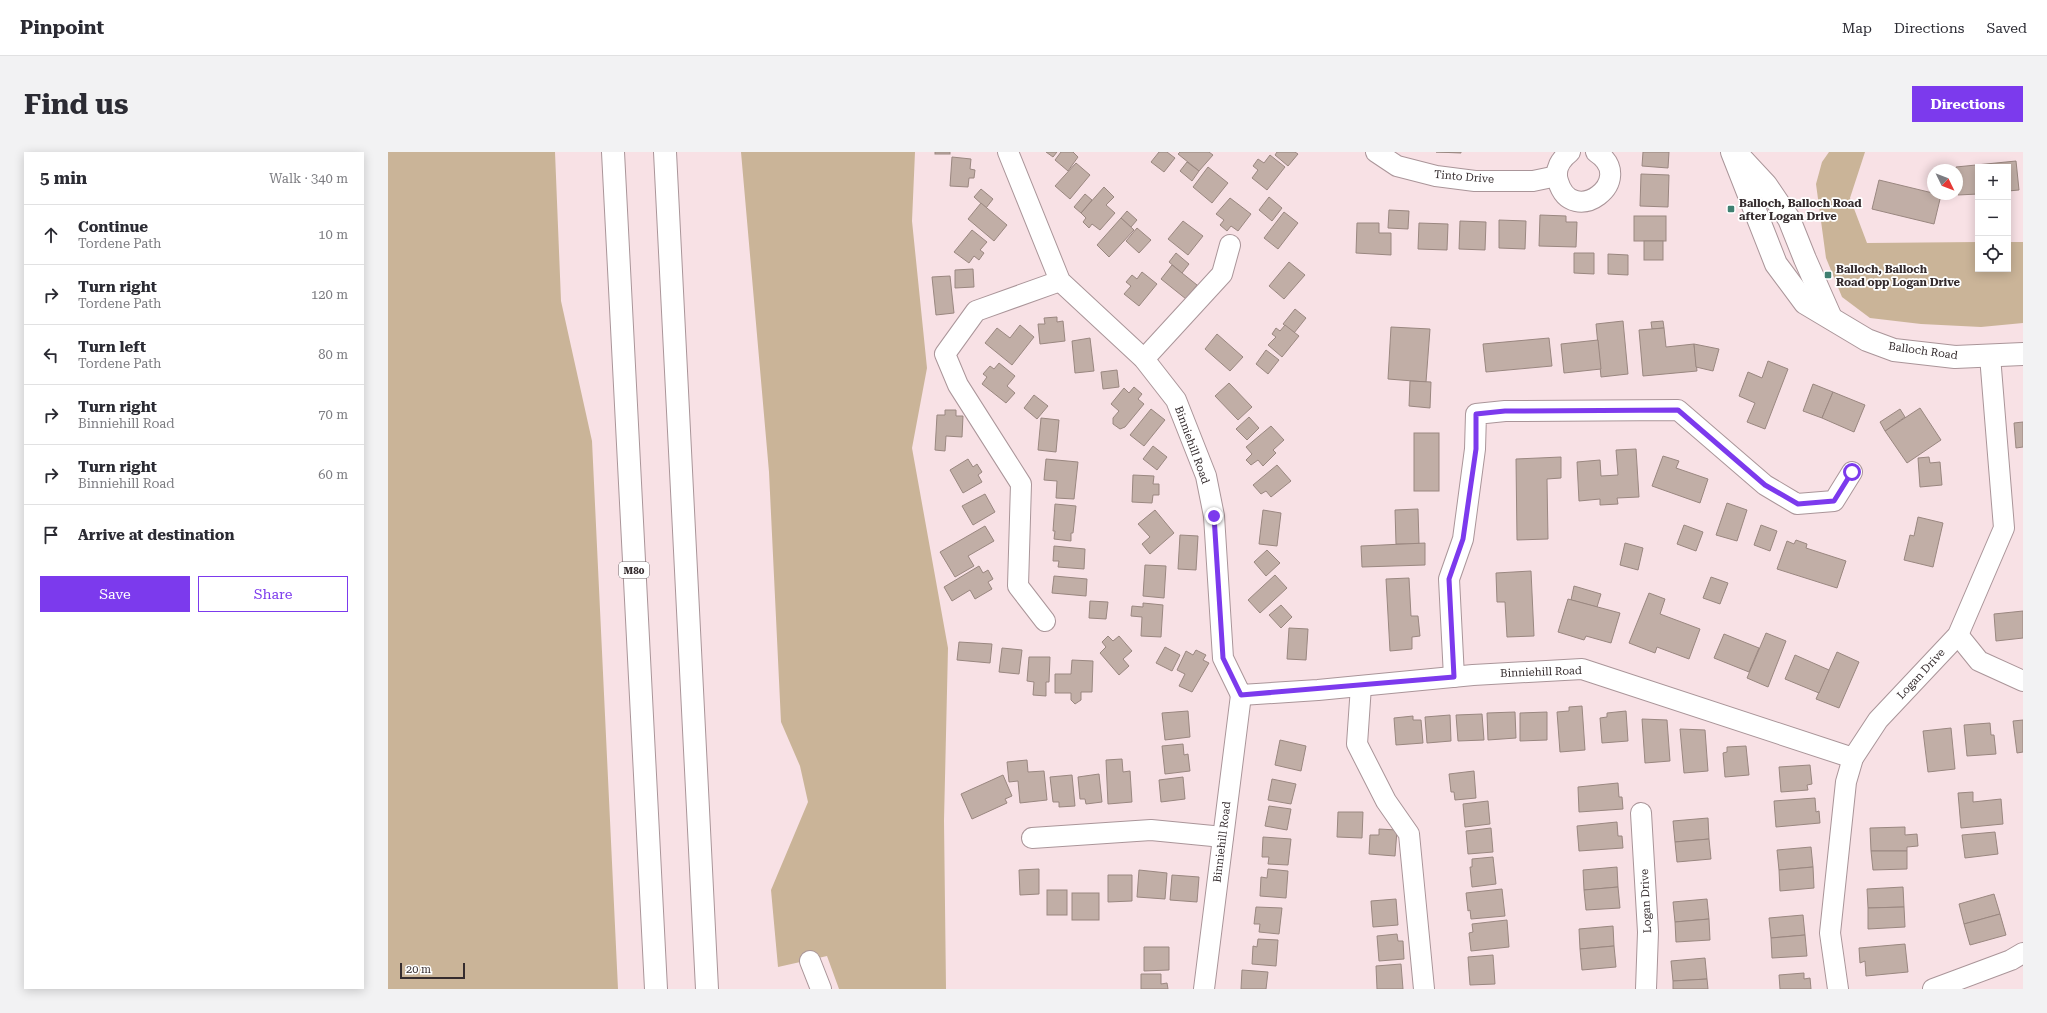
<!DOCTYPE html>
<html lang="en">
<head>
<meta charset="utf-8">
<style>
	body { margin:0; font-family:"Roboto Serif",serif; background:#f2f2f3; color:#2b2b33 }
	.controls { position:absolute; right:12px; top:12px; display:grid; overflow:hidden; border-radius:0px; box-shadow:0 2px 10px #0003 }
	.controls button { width:36px; height:36px; display:grid; place-items:center; padding:0; border:0; border-bottom:1px solid #e1e1e2; background:#fff; color:#2b2b33; font:20px sans-serif }
	.compass { position:absolute; left:1539px; top:12px; width:36px; height:36px; border-radius:50%; background:#fff; box-shadow:0 2px 10px #0003; rotate:133deg }
	.scale { position:absolute; left:12px; bottom:10px; width:65px; box-sizing:border-box; padding-left:4px; border:2px solid #352c2e; border-top:0; font-size:11px; line-height:14px; white-space:nowrap; color:#352c2e; -webkit-text-stroke:3px #fff; paint-order:stroke }
	.stop { position:absolute; width:12px; height:12px; margin:-9px; border:3px solid #7c3aed; border-radius:50%; background:#fff }
	.stop.end { background:#7c3aed; border-color:#fff; box-shadow:0 1px 4px #0008 }
	.list { margin:0; padding:0; list-style:none }
	h2 { display:flex; justify-content:space-between; align-items:center; height:52px; margin:0; padding:0 16px; font-size:17px }
	h2 small { font-size:13px; font-weight:400; color:#7c7c81 }
	.list li { display:grid; grid-template-columns:26px 1fr auto; gap:12px; align-items:center; box-sizing:border-box; height:60px; padding:0 16px; border-top:1px solid #e1e1e2 }
	.list b { display:block; font-size:15px; white-space:nowrap }
	.list p { margin:0; font-size:13px; white-space:nowrap; color:#7c7c81 }
	.list em { font-size:13px; font-style:normal; color:#7c7c81 }
	.actions { display:flex; gap:8px; padding:12px 16px }
	.actions a { flex:1; padding:9px 0; border:1px solid #7c3aed; border-radius:0px; text-align:center; font-size:14px; color:#7c3aed }
	.actions .main { background:#7c3aed; color:#fff }
	.icon { flex:none; width:22px; height:22px; fill:none; stroke:currentColor; stroke-width:2; stroke-linecap:round; stroke-linejoin:round }
	.map { position:relative; flex:none; width:1635px; height:837px; overflow:hidden; border-radius:0px }
	header { display:flex; align-items:center; gap:24px; box-sizing:border-box; height:56px; padding:0 20px; background:#fff; border-bottom:1px solid #e1e1e2 }
	header strong { font-size:19px }
	nav { display:flex; gap:22px; margin-inline-start:auto; font-size:14px }
	.intro { display:flex; align-items:center; justify-content:space-between; box-sizing:border-box; height:96px; padding:0 24px }
	h1 { margin:0; font-size:28px }
	.button { padding:10px 18px; border-radius:0px; background:#7c3aed; color:#fff; font-size:14px; font-weight:700 }
	main { display:flex; gap:24px; padding:0 24px }
	aside { flex:1; background:#fff; border-radius:0px; box-shadow:0 2px 10px #0003 }
	.map>svg:first-child { display:block }
	.forest { fill:#cab498 }
	.building { fill:#c1aea6; stroke:#9a8780 }
	.lines { fill:none; stroke-linecap:round; stroke-linejoin:round }
	.street-casing { stroke:#aa9599; stroke-width:22 }
	.secondary-casing { stroke:#aa9599; stroke-width:24 }
	.highway-casing { stroke:#aa9599; stroke-width:24 }
	.street { stroke:#fff; stroke-width:20 }
	.secondary { stroke:#fff; stroke-width:22 }
	.highway { stroke:#fff; stroke-width:22 }
	.route { stroke:#7c3aed; stroke-width:5 }
	.poi-dot { fill:#3f8071; stroke:#fff; stroke-width:1.5 }
	.labels { text-anchor:middle; dominant-baseline:central; stroke-width:3.5; stroke-linejoin:round; paint-order:stroke }
	.shield { fill:#fff; stroke:#726b6d; stroke-width:1 }
	.shield-label { font-size:10px; font-weight:bold; fill:#352c2e }
	.street-label { font-size:11px; fill:#352c2e; stroke:#fff }
	.poi-label { font-size:11px; font-weight:bold; fill:#352c2e; stroke:#fff; text-anchor:start }
</style>
</head>
<body>
<header>
<strong>Pinpoint</strong>
<nav><a>Map</a><a>Directions</a><a>Saved</a></nav>
</header>
<div class="intro"><h1>Find us</h1><a class="button">Directions</a></div>
<main>
<aside>
<h2>5 min<small>Walk · 340 m</small></h2>
<ul class="list">
<li><svg class="icon" aria-label="ahead" viewBox="0 0 24 24"><path d="M12 20V5M6 11l6-6 6 6"/></svg><div><b>Continue</b><p>Tordene Path</p></div><em>10 m</em></li>
<li><svg class="icon" aria-label="right" viewBox="0 0 24 24"><path d="M7 20v-9h11M14 6l5 5-5 5"/></svg><div><b>Turn right</b><p>Tordene Path</p></div><em>120 m</em></li>
<li><svg class="icon" aria-label="left" viewBox="0 0 24 24"><path d="M17 20v-9H6M10 6l-5 5 5 5"/></svg><div><b>Turn left</b><p>Tordene Path</p></div><em>80 m</em></li>
<li><svg class="icon" aria-label="right" viewBox="0 0 24 24"><path d="M7 20v-9h11M14 6l5 5-5 5"/></svg><div><b>Turn right</b><p>Binniehill Road</p></div><em>70 m</em></li>
<li><svg class="icon" aria-label="right" viewBox="0 0 24 24"><path d="M7 20v-9h11M14 6l5 5-5 5"/></svg><div><b>Turn right</b><p>Binniehill Road</p></div><em>60 m</em></li>
<li><svg class="icon" aria-label="arrive" viewBox="0 0 24 24"><path d="M6 21V4h12l-3 4 3 4H6"/></svg><div><b>Arrive at destination</b></div></li>
</ul>
<div class="actions"><a class="main">Save</a><a>Share</a></div>
</aside>
<div class="map">
<svg width="1635" height="837" viewBox="0 0 1635 837">
	<rect width="100%" height="100%" fill="#f8e1e5"/>
	<!-- forest -->
	<g class="forest">
		<polygon points="0,0 167,0 173,149 204,289 230,837 0,837"/>
		<polygon points="353,0 527,0 524,69 539,216 524,296 560,496 556,669 558,837 451,837 439,804 390,815 383,738 420,650 412,614 393,570 381,320"/>
		<polygon points="1441,0 1477,0 1462,46 1479,91 1590,90 1590,117 1620,117 1620,90 1635,90 1635,171 1593,175 1533,172 1482,166 1454,145 1438,106 1428,32 1434,10"/>
	</g>
	<!-- building -->
	<g class="building">
		<rect x="547" y="0" width="15" height="2"/>
		<polygon points="658,0 669,0 665,5"/>
		<polygon points="673,0 685,0 690,5 680,19 667,8"/>
		<polygon points="771,0 779,0 787,6 776,20 763,10"/>
		<polygon points="792,0 821,0 825,3 811,19 790,2"/>
		<polygon points="889,0 907,0 910,2 900,14 887,3"/>
		<polygon points="1048,0 1073,0 1073,1"/>
		<polygon points="1255,0 1281,0 1280,16 1254,14"/>
		<polygon points="882,3 897,15 879,38 864,26 870,18 865,14 870,7 876,11"/>
		<polygon points="564,5 583,7 582,17 587,18 586,26 581,26 580,35 562,34"/>
		<polygon points="1628,9 1631,38 1620,39 1620,15 1590,15 1590,42 1570,43 1568,15"/>
		<polygon points="799,10 811,19 804,29 792,19"/>
		<polygon points="688,11 702,23 682,47 667,34"/>
		<polygon points="820,15 840,31 824,51 805,35"/>
		<polygon points="1253,22 1281,23 1280,55 1252,54"/>
		<polygon points="1491,28 1553,43 1546,72 1484,57"/>
		<polygon points="716,35 726,45 718,53 727,61 712,78 704,72 701,76 695,70 698,66 693,61"/>
		<polygon points="593,37 605,47 598,56 586,45"/>
		<polygon points="697,42 704,48 693,61 686,55"/>
		<polygon points="881,45 894,56 884,69 871,58"/>
		<polygon points="842,46 863,62 850,79 843,74 839,79 832,73 836,68 828,62"/>
		<polygon points="593,51 619,73 606,89 580,67"/>
		<polygon points="1001,58 1021,59 1020,77 1000,76"/>
		<polygon points="739,59 749,68 743,75 733,66"/>
		<polygon points="896,60 910,71 890,97 876,86"/>
		<polygon points="1152,63 1178,64 1178,70 1189,70 1188,95 1151,94"/>
		<rect x="1246" y="64" width="32" height="25"/>
		<polygon points="733,66 746,78 721,105 709,93"/>
		<polygon points="1111,68 1138,69 1137,97 1111,96"/>
		<polygon points="795,69 815,84 800,103 780,87"/>
		<polygon points="1072,69 1098,70 1097,98 1071,97"/>
		<polygon points="969,71 991,71 991,81 1003,81 1003,103 968,101"/>
		<polygon points="1031,71 1060,72 1059,98 1030,97"/>
		<polygon points="749,76 763,88 751,101 738,89"/>
		<polygon points="584,78 599,90 592,98 596,101 591,108 586,104 581,111 566,100"/>
		<rect x="1256" y="89" width="19" height="19"/>
		<polygon points="788,101 801,112 794,121 781,110"/>
		<polygon points="1186,101 1206,101 1206,122 1186,121"/>
		<polygon points="1220,102 1240,103 1240,123 1220,122"/>
		<polygon points="901,110 917,123 896,147 881,134"/>
		<polygon points="784,113 809,133 798,147 773,127"/>
		<polygon points="585,117 586,135 567,136 567,118"/>
		<polygon points="754,120 769,132 751,154 736,142 743,134 738,130 744,123 749,127"/>
		<polygon points="562,124 566,161 548,163 544,125"/>
		<polygon points="907,157 918,166 906,181 895,172"/>
		<polygon points="669,165 669,170 675,169 677,189 652,192 650,172 657,172 656,166"/>
		<polygon points="1235,169 1240,222 1213,225 1208,172"/>
		<polygon points="1275,169 1276,176 1264,177 1263,170"/>
		<polygon points="632,173 646,185 624,213 597,191 609,176 622,186"/>
		<polygon points="897,173 911,184 894,205 880,193 888,185 884,182 888,176 892,179"/>
		<polygon points="1003,175 1042,177 1038,230 1000,227"/>
		<polygon points="1276,176 1278,195 1306,192 1309,219 1255,224 1251,178"/>
		<polygon points="829,182 855,205 842,219 817,197"/>
		<polygon points="702,186 706,219 687,221 684,189"/>
		<polygon points="1161,186 1164,214 1098,220 1095,192"/>
		<polygon points="1210,188 1213,217 1176,221 1173,192"/>
		<polygon points="1306,192 1331,197 1325,219 1308,215"/>
		<polygon points="878,198 891,208 880,222 868,212"/>
		<polygon points="1380,209 1400,217 1377,277 1359,270 1367,251 1351,244 1360,220 1374,226"/>
		<polygon points="611,211 627,224 619,234 627,241 618,251 594,232 599,225 595,222 602,214 606,217"/>
		<polygon points="729,218 731,235 715,237 713,220"/>
		<polygon points="1022,229 1043,230 1042,256 1021,254"/>
		<polygon points="841,231 864,255 850,268 827,244"/>
		<polygon points="1425,232 1445,240 1434,266 1415,259"/>
		<polygon points="746,235 754,242 750,247 756,252 737,275 732,277 725,272 725,266 731,259 723,252 736,236 741,241"/>
		<polygon points="1445,240 1477,253 1466,280 1434,266"/>
		<polygon points="646,243 660,254 649,267 636,256"/>
		<polygon points="1532,256 1553,288 1519,311 1497,279"/>
		<polygon points="763,257 777,268 756,294 742,283"/>
		<polygon points="1512,257 1517,265 1497,279 1492,270"/>
		<polygon points="557,258 568,258 568,264 575,264 574,285 558,284 557,299 547,298 549,263 557,263"/>
		<polygon points="861,265 871,276 859,288 848,277"/>
		<polygon points="653,266 671,268 668,300 650,298"/>
		<polygon points="1635,270 1635,295 1628,296 1626,271"/>
		<polygon points="883,274 896,288 885,298 888,301 875,314 870,308 863,313 858,308 864,302 858,295"/>
		<rect x="1026" y="281" width="25" height="58"/>
		<polygon points="765,294 779,305 769,318 755,307"/>
		<polygon points="1248,297 1251,345 1229,346 1230,352 1212,353 1212,347 1191,349 1189,310 1212,308 1213,324 1230,323 1228,298"/>
		<polygon points="1275,304 1291,309 1288,316 1320,327 1312,351 1264,334"/>
		<polygon points="1173,305 1173,326 1159,327 1160,387 1129,388 1128,307"/>
		<polygon points="1541,305 1542,311 1552,310 1554,333 1532,335 1530,306"/>
		<polygon points="580,307 585,315 589,312 594,320 590,323 594,330 575,341 562,318"/>
		<polygon points="658,307 690,310 686,347 668,346 669,329 656,328"/>
		<polygon points="889,313 903,329 883,345 878,339 873,342 865,333"/>
		<polygon points="745,323 766,324 765,332 771,332 771,343 765,343 764,351 744,350"/>
		<polygon points="597,342 607,360 585,373 574,354"/>
		<polygon points="1339,351 1359,358 1349,389 1328,383"/>
		<polygon points="667,352 688,354 685,381 683,381 683,389 666,387 667,379 665,379"/>
		<polygon points="1030,357 1031,392 1008,392 1007,358"/>
		<polygon points="767,358 786,381 762,402 754,392 762,385 750,372"/>
		<polygon points="875,358 893,361 889,394 871,392"/>
		<polygon points="1530,365 1555,371 1545,415 1516,408 1522,383 1526,384"/>
		<polygon points="1296,373 1315,380 1308,399 1289,392"/>
		<polygon points="1373,373 1389,379 1382,399 1366,393"/>
		<polygon points="597,374 606,389 580,404 586,414 567,425 552,400"/>
		<polygon points="792,383 810,384 808,418 790,417"/>
		<polygon points="1408,388 1419,392 1418,396 1458,409 1449,436 1389,417 1399,389 1406,392"/>
		<polygon points="1037,391 1037,413 974,415 973,394"/>
		<polygon points="1237,391 1255,396 1250,418 1232,413"/>
		<polygon points="666,394 697,397 696,417 670,415 671,409 665,409"/>
		<polygon points="879,398 892,411 878,424 866,410"/>
		<polygon points="757,413 778,414 776,446 755,444"/>
		<polygon points="591,414 595,421 600,418 605,427 600,430 604,437 587,447 582,438 564,449 556,435"/>
		<polygon points="1143,419 1146,484 1119,485 1117,450 1109,450 1108,421"/>
		<polygon points="887,423 899,436 872,461 860,448"/>
		<polygon points="666,424 699,427 698,444 664,441"/>
		<polygon points="1323,425 1340,431 1332,452 1315,446"/>
		<polygon points="1021,426 1023,464 1030,464 1032,484 1024,485 1024,497 1002,499 998,427"/>
		<polygon points="1186,434 1213,442 1209,455 1183,448"/>
		<polygon points="1261,441 1277,447 1272,462 1312,477 1301,507 1269,495 1267,501 1241,491"/>
		<polygon points="1180,447 1232,461 1223,491 1198,484 1196,488 1170,480"/>
		<polygon points="702,449 720,450 718,467 701,466"/>
		<polygon points="755,451 775,453 773,485 753,484 754,465 743,464 744,454 755,455"/>
		<polygon points="893,453 904,465 893,476 881,463"/>
		<polygon points="1635,459 1635,486 1608,489 1606,462"/>
		<polygon points="901,476 920,477 918,508 899,507"/>
		<polygon points="1378,481 1398,489 1380,535 1359,526"/>
		<polygon points="1336,482 1371,496 1361,520 1326,506"/>
		<polygon points="720,484 725,489 731,484 744,499 735,507 741,514 731,523 712,501 718,495 714,490"/>
		<polygon points="571,490 604,492 602,511 569,508"/>
		<polygon points="777,495 792,503 784,519 768,511"/>
		<polygon points="614,496 634,498 631,522 611,520"/>
		<polygon points="808,498 818,503 815,508 821,511 804,540 791,534 797,522 789,518 798,499 805,503"/>
		<polygon points="1449,500 1471,510 1451,556 1428,547"/>
		<polygon points="1407,503 1441,518 1431,541 1397,527"/>
		<polygon points="641,505 662,505 661,530 658,530 658,544 645,543 646,530 639,529"/>
		<polygon points="684,508 705,509 704,540 693,540 693,548 687,552 683,548 683,541 667,541 667,522 683,522"/>
		<polygon points="1194,554 1197,598 1172,600 1169,560 1181,559 1181,555"/>
		<polygon points="800,559 802,585 777,588 774,561"/>
		<polygon points="1238,559 1240,589 1214,591 1212,566 1219,565 1219,561"/>
		<polygon points="1127,560 1128,586 1100,588 1099,561"/>
		<polygon points="1159,560 1159,588 1132,589 1132,561"/>
		<polygon points="1094,562 1096,588 1070,589 1068,563"/>
		<polygon points="1062,563 1063,589 1039,591 1037,565"/>
		<polygon points="1025,564 1025,568 1033,568 1035,591 1008,593 1006,566"/>
		<polygon points="1254,567 1279,568 1282,609 1257,611"/>
		<polygon points="1635,568 1635,600 1629,601 1625,569"/>
		<polygon points="1602,571 1603,583 1606,583 1608,602 1579,604 1576,573"/>
		<polygon points="1563,576 1567,617 1540,620 1535,579"/>
		<polygon points="1292,577 1317,578 1320,619 1296,621"/>
		<polygon points="892,588 918,594 913,619 887,613"/>
		<polygon points="795,592 796,603 800,602 802,619 777,622 774,594"/>
		<polygon points="1358,594 1361,623 1337,625 1335,601 1339,600 1339,595"/>
		<polygon points="734,607 735,620 742,619 744,650 720,652 718,608"/>
		<polygon points="639,608 640,620 656,619 659,648 632,651 630,629 621,630 619,610"/>
		<polygon points="1422,613 1424,632 1419,633 1420,638 1393,640 1391,615"/>
		<polygon points="1086,619 1088,646 1067,648 1066,640 1063,640 1061,622"/>
		<polygon points="711,622 714,650 698,652 697,647 692,647 690,625"/>
		<polygon points="615,623 624,644 617,647 619,651 584,667 573,642"/>
		<polygon points="684,623 687,654 671,655 671,650 665,650 662,625"/>
		<polygon points="795,625 797,647 773,650 771,628"/>
		<polygon points="884,627 908,632 903,652 880,648"/>
		<polygon points="1230,631 1231,645 1234,645 1235,657 1191,660 1190,635"/>
		<polygon points="1585,640 1585,650 1613,647 1615,672 1573,676 1570,641"/>
		<polygon points="1427,646 1428,660 1431,659 1432,671 1388,675 1386,649"/>
		<polygon points="1100,649 1102,672 1077,675 1075,652"/>
		<polygon points="881,654 903,657 899,678 877,674"/>
		<polygon points="950,660 975,660 974,686 949,685"/>
		<polygon points="1320,666 1321,687 1287,690 1285,669"/>
		<polygon points="1229,670 1230,684 1234,684 1235,696 1191,699 1189,674"/>
		<polygon points="1517,675 1517,683 1529,682 1530,694 1519,695 1519,699 1483,699 1482,676"/>
		<polygon points="1103,676 1105,700 1080,702 1078,679"/>
		<polygon points="991,677 1009,678 1007,704 981,702 982,683 991,683"/>
		<polygon points="1607,680 1610,702 1577,706 1574,683"/>
		<polygon points="875,685 903,687 900,713 880,712 881,705 874,705"/>
		<polygon points="1321,687 1323,707 1289,710 1287,690"/>
		<polygon points="1423,695 1425,715 1391,718 1389,698"/>
		<polygon points="1483,699 1519,699 1519,717 1485,718"/>
		<polygon points="1105,705 1108,732 1084,735 1082,715 1084,715 1084,707"/>
		<polygon points="1229,715 1230,735 1196,738 1195,718"/>
		<polygon points="1425,715 1426,736 1392,739 1391,718"/>
		<polygon points="651,717 651,742 632,743 631,718"/>
		<polygon points="880,717 900,719 898,746 872,744 873,725 879,726"/>
		<polygon points="751,718 779,721 777,747 749,745"/>
		<polygon points="720,723 744,723 744,749 720,750"/>
		<polygon points="784,723 811,725 809,750 782,748"/>
		<polygon points="1230,735 1232,756 1198,758 1196,738"/>
		<polygon points="1515,735 1516,755 1480,756 1479,737"/>
		<polygon points="1114,737 1117,764 1083,767 1082,758 1080,759 1078,741"/>
		<rect x="659" y="738" width="20" height="25"/>
		<rect x="684" y="741" width="27" height="27"/>
		<polygon points="1606,742 1612,762 1576,772 1571,752"/>
		<polygon points="1008,747 1010,773 985,775 983,749"/>
		<polygon points="1319,747 1321,767 1287,770 1285,750"/>
		<polygon points="868,755 894,756 891,782 871,780 872,772 866,772"/>
		<polygon points="1516,755 1517,775 1480,777 1480,756"/>
		<polygon points="1612,762 1618,783 1582,793 1576,772"/>
		<polygon points="1415,763 1417,783 1383,786 1381,766"/>
		<polygon points="1321,767 1322,788 1288,790 1287,770"/>
		<polygon points="1119,768 1121,795 1083,799 1081,781 1085,780 1084,772"/>
		<polygon points="1225,774 1226,794 1192,797 1191,777"/>
		<polygon points="1009,782 1010,789 1015,789 1016,807 991,809 989,784"/>
		<polygon points="1417,783 1419,804 1384,806 1383,786"/>
		<polygon points="870,787 890,788 888,814 864,812 865,794 869,795"/>
		<polygon points="1517,792 1520,820 1478,824 1477,809 1472,811 1471,796"/>
		<polygon points="1226,794 1228,815 1194,818 1192,797"/>
		<polygon points="756,795 781,795 781,818 756,819"/>
		<polygon points="1105,803 1107,832 1082,833 1080,805"/>
		<polygon points="1317,806 1319,827 1285,829 1283,809"/>
		<polygon points="1013,812 1015,837 989,837 988,814"/>
		<polygon points="854,818 880,820 878,837 853,837"/>
		<polygon points="1416,821 1416,827 1422,826 1423,837 1392,837 1391,823"/>
		<polygon points="753,822 773,822 773,832 779,831 780,837 753,837"/>
		<polygon points="1319,827 1320,837 1285,837 1285,829"/>
	</g>
	<g class="lines">
		<!-- street casing -->
		<g class="street-casing">
			<g id="street">
				<polyline points="620,0 672,129 756,207 788,248 818,324 826,364 835,506 853,543 930,538 1085,523 1194,517 1465,606"/>
				<polyline points="988,0 1009,14 1048,24 1087,29 1145,29 1169,24"/>
				<path d="M1182,0C1173,7 1166,17 1170,29C1184,78 1251,28 1208,0"/>
				<polyline points="756,207 834,122 842,93"/>
				<polyline points="657,469 630,434 633,332 570,233 557,202 588,159 672,129"/>
				<polyline points="1570,483 1591,509 1635,529"/>
				<polyline points="1066,525 1061,427 1075,387 1087,297 1088,262 1117,259 1290,258 1377,333 1409,352 1446,349 1464,320"/>
				<polyline points="973,534 969,592 998,649 1021,682 1036,837"/>
				<polyline points="1253,661 1260,780 1258,837"/>
				<polyline points="644,686 763,678 835,685"/>
				<polyline points="422,809 433,837"/>
				<polyline points="816,837 853,543"/>
				<polyline points="1450,837 1442,781 1458,630 1465,606 1490,568 1570,483 1616,376 1602,204"/>
				<polyline points="1545,837 1623,808 1635,801"/>
			</g>
		</g>
		<!-- secondary casing -->
		<g class="secondary-casing">
			<g id="secondary">
				<polyline points="1344,0 1388,112 1417,151 1479,188 1506,198 1567,205 1635,202"/>
				<polyline points="1352,5 1378,33 1401,67 1417,107 1443,166"/>
			</g>
		</g>
		<!-- highway casing -->
		<g class="highway-casing">
			<g id="highway">
				<polyline points="225,0 268,837"/>
				<polyline points="277,0 319,837"/>
			</g>
		</g>
		<!-- street -->
		<use href="#street" class="street"/>
		<!-- secondary -->
		<use href="#secondary" class="secondary"/>
		<!-- highway -->
		<use href="#highway" class="highway"/>
	</g>
	<g class="lines">
		<!-- route -->
		<polyline class="route" points="826,364 835,506 853,543 1066,525 1061,427 1075,387 1088,297 1088,262 1117,259 1290,258 1377,333 1410,352 1446,349 1464,320"/>
	</g>
	<!-- markers -->
	<g class="poi-dot">
		<rect x="1339" y="53" width="8" height="8" rx="2"/>
		<rect x="1436" y="119" width="8" height="8" rx="2"/>
	</g>
	<g class="labels">
		<!-- shield labels -->
		<rect class="shield" x="231" y="410" width="30" height="16" rx="3"/>
		<g class="shield-label">
			<text x="246" y="418">M80</text>
		</g>
		<!-- street labels -->
		<g class="street-label">
			<text transform="translate(1076 25) rotate(5)">Tinto Drive</text>
			<text transform="translate(1535 199) rotate(8)">Balloch Road</text>
			<text transform="translate(804 293) rotate(70)">Binniehill Road</text>
			<text transform="translate(1153 520) rotate(-2)">Binniehill Road</text>
			<text transform="translate(1533 522) rotate(-47)">Logan Drive</text>
			<text transform="translate(834 690) rotate(-83)">Binniehill Road</text>
			<text transform="translate(1258 749) rotate(-93)">Logan Drive</text>
		</g>
		<!-- poi labels -->
		<g class="poi-label">
			<text x="1351" y="51">Balloch, Balloch Road<tspan x="1351" dy="13">after Logan Drive</tspan></text>
			<text x="1448" y="117">Balloch, Balloch<tspan x="1448" dy="13">Road opp Logan Drive</tspan></text>
		</g>
	</g>
</svg>
<div class="controls">
<button>+</button>
<button>−</button>
<button><svg class="icon" aria-label="locate" viewBox="0 0 24 24"><circle cx="12" cy="12" r="6"/><path d="M12 2v4M12 18v4M2 12h4M18 12h4"/></svg></button>
</div>
<svg class="compass" viewBox="-18 -18 36 36"><path d="M0-13l5 13h-10z" fill="#e53935"/><path d="M0 13l5-13h-10z" fill="#7c7c81"/></svg>
<div class="scale">20 m</div>
<div class="stop" style="left:1464px;top:320px"></div>
<div class="stop end" style="left:826px;top:364px"></div>
</div>
</main>
</body>
</html>
